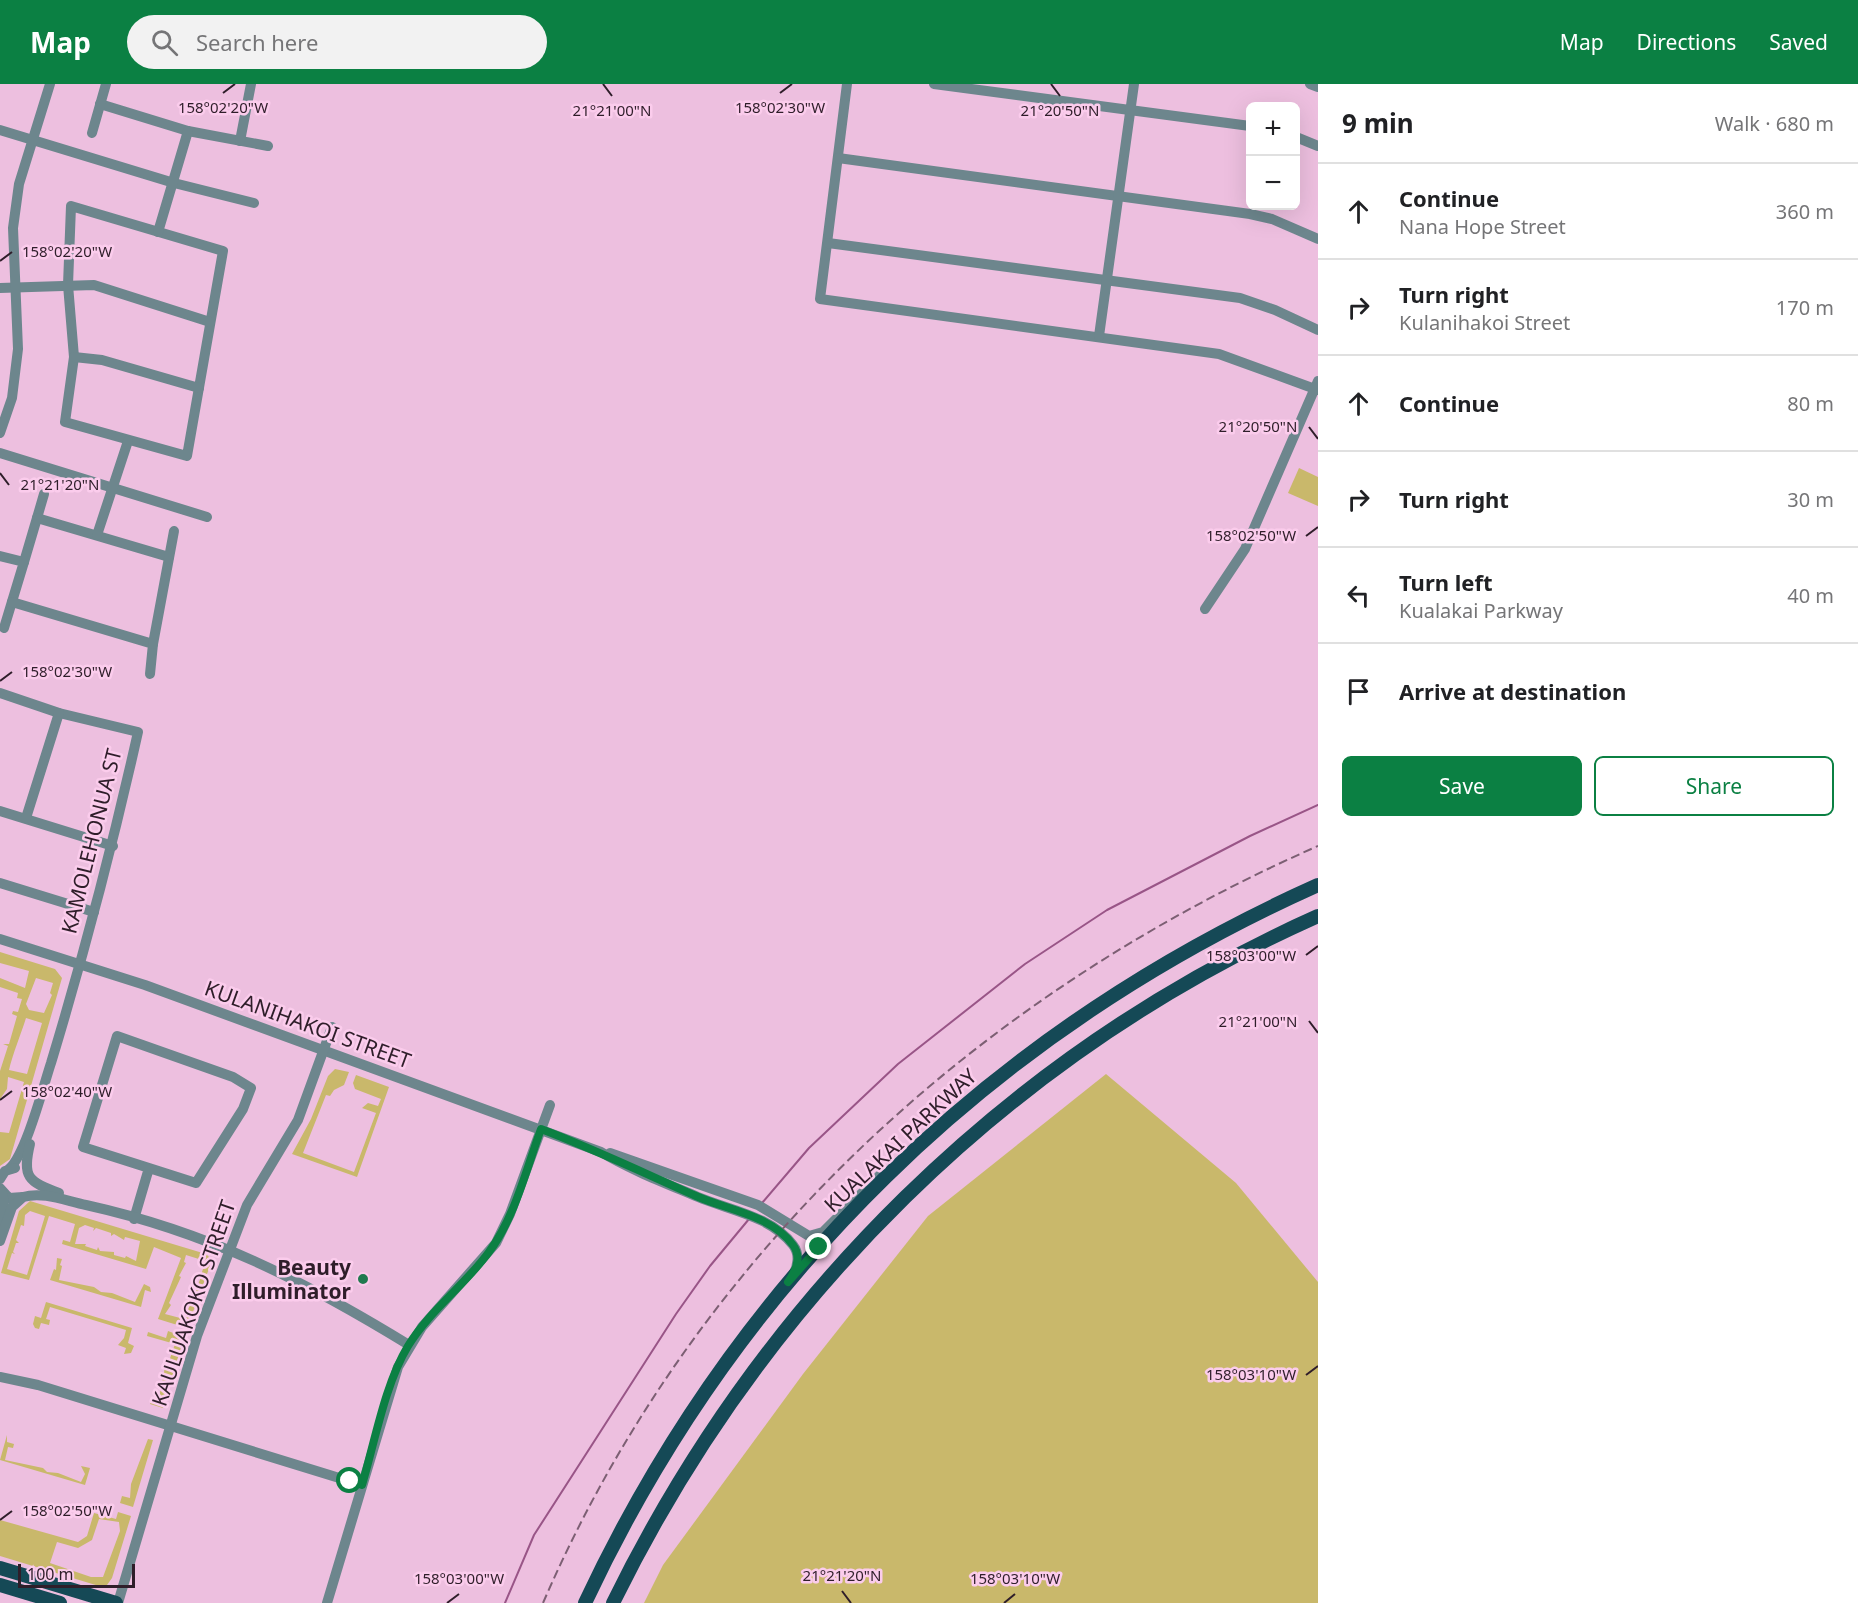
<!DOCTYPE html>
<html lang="en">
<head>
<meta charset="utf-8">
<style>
	body { margin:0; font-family:"Noto Sans",sans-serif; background:#f2f2f2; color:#202124 }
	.controls { position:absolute; right:18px; top:18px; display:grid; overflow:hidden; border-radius:9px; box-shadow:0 6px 24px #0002 }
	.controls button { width:54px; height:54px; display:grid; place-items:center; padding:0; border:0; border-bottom:2px solid #e0e0e0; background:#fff; color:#202124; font:30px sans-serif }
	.scale { position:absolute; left:18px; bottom:15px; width:117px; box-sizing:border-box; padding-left:6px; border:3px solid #2f1e2a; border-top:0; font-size:16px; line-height:21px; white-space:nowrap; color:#2f1e2a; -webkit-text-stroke:4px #fbccec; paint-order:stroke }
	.stop { position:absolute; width:18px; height:18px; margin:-14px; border:4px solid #0b8043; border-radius:50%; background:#fff }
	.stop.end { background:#0b8043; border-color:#fff; box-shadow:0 2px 6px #0008 }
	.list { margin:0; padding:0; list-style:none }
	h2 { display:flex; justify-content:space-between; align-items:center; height:78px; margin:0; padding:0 24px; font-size:26px }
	h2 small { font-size:20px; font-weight:400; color:#757577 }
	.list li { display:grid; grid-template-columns:39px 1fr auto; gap:18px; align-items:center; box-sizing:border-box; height:96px; padding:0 24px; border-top:2px solid #e0e0e0 }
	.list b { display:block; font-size:22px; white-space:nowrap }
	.list p { margin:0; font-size:20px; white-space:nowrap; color:#757577 }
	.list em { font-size:20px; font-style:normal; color:#757577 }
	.actions { display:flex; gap:12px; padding:18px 24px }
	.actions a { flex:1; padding:14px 0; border:2px solid #0b8043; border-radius:9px; text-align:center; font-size:21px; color:#0b8043 }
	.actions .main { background:#0b8043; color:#fff }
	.icon { flex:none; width:33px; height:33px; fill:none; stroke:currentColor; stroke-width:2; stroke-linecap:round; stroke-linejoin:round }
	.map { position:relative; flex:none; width:1318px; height:1519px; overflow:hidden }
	header { display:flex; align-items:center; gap:36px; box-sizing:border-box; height:84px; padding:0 30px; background:#0b8043; color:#fff }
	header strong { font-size:28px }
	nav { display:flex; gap:33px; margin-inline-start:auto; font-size:21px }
	.search { width:420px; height:54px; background:#f2f2f2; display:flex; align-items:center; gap:15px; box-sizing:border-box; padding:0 21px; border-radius:33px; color:#757577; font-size:22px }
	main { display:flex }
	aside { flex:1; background:#fff }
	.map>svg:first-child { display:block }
	.green { fill:#c9b86b; fill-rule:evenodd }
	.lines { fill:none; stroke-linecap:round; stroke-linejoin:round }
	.stream { stroke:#995587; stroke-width:2 }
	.minor { stroke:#6d868d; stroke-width:10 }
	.major { stroke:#154956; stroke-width:14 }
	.rail { stroke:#7c5f73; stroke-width:2; stroke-dasharray:9 4.5; stroke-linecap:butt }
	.route { stroke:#0b8043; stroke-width:8 }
	.ticks { fill:none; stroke:#2f1e2a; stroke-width:2 }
	.poi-dot { fill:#207a4f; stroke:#fbccec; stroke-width:2 }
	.labels { text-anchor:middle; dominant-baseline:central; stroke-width:5; stroke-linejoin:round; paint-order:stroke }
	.street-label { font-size:21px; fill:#2f1e2a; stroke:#fbccec }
	.poi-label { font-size:21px; font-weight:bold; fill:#2f1e2a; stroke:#fbccec; text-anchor:end }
	.ticks-label { font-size:15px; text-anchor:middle; fill:#2f1e2a; stroke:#fbccec; stroke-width:5; stroke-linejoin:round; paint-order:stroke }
</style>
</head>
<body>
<header>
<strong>Map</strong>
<div class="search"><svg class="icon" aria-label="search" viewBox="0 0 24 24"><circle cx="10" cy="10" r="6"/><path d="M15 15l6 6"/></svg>Search here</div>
<nav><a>Map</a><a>Directions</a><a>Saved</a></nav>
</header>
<main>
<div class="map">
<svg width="1318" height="1519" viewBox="0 0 1318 1519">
	<rect width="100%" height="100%" fill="#edbfdf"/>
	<!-- green -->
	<g class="green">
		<polygon points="1299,384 1318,393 1318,422 1288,409"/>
		<path d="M0,868L55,885L62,894L10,1075L0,1082V1048L9,1049L24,998L8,993L7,1005L0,1015V987L8,962L3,960H9L17,932L12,930L13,927L18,928L22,915L17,914L18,909L0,903V894L25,904L29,887L0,879ZM36,894L53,899L50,909L52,911L44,929L29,926L26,920ZM26,934L42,939L27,990L9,986C13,969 21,950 26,934Z"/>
		<polygon points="335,985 349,988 344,1001 334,1006 330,1012 326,1011 303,1069 354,1088 376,1029 362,1024 368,1019 378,1022 381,1015 355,1005 353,999 356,991 389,1003 357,1093 292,1070 311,1035 328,992"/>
		<polygon points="1106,990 1236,1099 1318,1198 1318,1519 644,1519 663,1481 803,1290 928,1132"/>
		<path d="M30,1117L206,1170L210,1174V1182L187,1244L158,1235L181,1174L154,1163L146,1185L62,1160L63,1156L70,1158L75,1140L49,1132L29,1196L1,1189L19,1127ZM30,1127L45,1132L27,1191L7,1185L12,1169L15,1170L13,1168L16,1159H19L16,1156L21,1141L24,1142L25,1131ZM85,1141L94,1144L93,1147L96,1144L111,1149V1152L114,1150L124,1156L125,1153L140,1157L136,1177L126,1172L125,1174L114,1171V1168L100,1167L98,1163L97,1166L85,1162L86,1160H75L79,1144ZM186,1171L202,1176L204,1182L201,1191L198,1190L201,1193L195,1208L191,1209L193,1211L187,1220L190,1221L184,1235L165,1230L171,1221L169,1219L181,1193L179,1192L186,1179L184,1178Z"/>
		<polygon points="57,1174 62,1175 60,1181 62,1182 59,1196 94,1203 101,1208 112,1209 135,1218 144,1200 150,1203 151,1208 145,1206 141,1223 50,1196 54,1185 56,1186"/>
		<polygon points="46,1218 132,1244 128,1259 134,1262 131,1269 124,1270 126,1264 118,1261 124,1254 126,1246 50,1223 46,1235 50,1236 49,1241 41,1239 39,1245 35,1244 33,1240 35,1232 41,1234"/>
		<polygon points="168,1247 184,1253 163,1324 150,1320 151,1317 158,1319 165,1283 167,1283 175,1260 147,1252 148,1248 166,1254"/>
		<polygon points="7,1351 7,1358 14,1360 13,1364 8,1363 5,1376 43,1384 47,1388 58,1389 81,1398 85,1390 81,1382 90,1384 85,1401 0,1376"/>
		<polygon points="148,1355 153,1356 133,1423 120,1419 122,1412 130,1414 131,1400"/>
		<path d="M118,1428L131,1432L112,1494L107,1501L99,1502L0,1472V1436L78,1458L87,1452L94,1429L116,1435ZM99,1435L119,1438L120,1447L103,1493H91L50,1479L57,1458L78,1464L92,1456Z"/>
	</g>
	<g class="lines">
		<!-- stream -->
		<g class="stream">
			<polyline points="762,1119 809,1064 898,980 1025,880 1107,826 1250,752 1318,721"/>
			<polyline points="505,1519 534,1451 676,1230 710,1182 749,1135"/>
		</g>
		<!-- minor -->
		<g class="minor">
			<polyline points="847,0 820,215 1219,270 1318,306"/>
			<polyline points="934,0 1250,42"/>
			<polyline points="1310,0 1318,3"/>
			<polyline points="100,20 188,47 268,62"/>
			<polyline points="0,46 174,99 254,119"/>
			<polyline points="92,49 106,0"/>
			<polyline points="1296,53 1318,62"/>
			<polyline points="240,57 251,0"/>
			<polyline points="838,74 1250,130 1272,135 1318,155"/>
			<polygon points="71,122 223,167 187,372 65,338 74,273 68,201"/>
			<polyline points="158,148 188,47"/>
			<polyline points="828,159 1240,214 1275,226 1318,246"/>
			<polyline points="0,204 94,201 210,238"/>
			<polyline points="1099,252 1134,0"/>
			<polyline points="74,273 102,276 199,304"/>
			<polyline points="0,349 12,314 18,265 13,144 19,100 50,0"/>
			<polyline points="0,369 207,433"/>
			<polyline points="44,410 37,434 169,473"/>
			<polyline points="97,451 128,357"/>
			<polyline points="0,472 24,478 4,544"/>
			<polyline points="24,478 37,434"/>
			<polyline points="12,518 153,560 150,590"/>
			<polyline points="1205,525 1245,465 1318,297"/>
			<polyline points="153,560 174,447"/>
			<path d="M0,609L59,629L138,648C113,760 84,870 51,979C43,1003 26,1070 9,1085"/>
			<polyline points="0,727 113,762"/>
			<polyline points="26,734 59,629"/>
			<polyline points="0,799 94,828"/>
			<path d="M0,855L145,901L601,1068C631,1086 665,1099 698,1113C729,1126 771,1132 793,1161C800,1170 798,1182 793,1191"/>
			<path d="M30,1060C22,1093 28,1098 59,1109"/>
			<polyline points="610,1069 758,1121 809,1152 823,1148 881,1090"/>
			<polyline points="0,1095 5,1087 15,1084"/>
			<polyline points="0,1104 9,1114 23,1113"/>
			<polyline points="134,1135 149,1084 196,1099 243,1025 251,1004 233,993 117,952 83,1063 149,1084"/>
			<polyline points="0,1139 4,1118 2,1108"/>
			<path d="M0,1157L12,1123L23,1113C43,1107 66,1117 86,1121C208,1148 303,1196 409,1261"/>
			<polyline points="0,1293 38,1301 362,1401"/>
			<polyline points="118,1519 197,1252 247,1121 298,1036 332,943"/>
			<polyline points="327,1519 398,1283 422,1243 496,1159 510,1130 550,1021"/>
		</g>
		<!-- major -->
		<g class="major">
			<polyline points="0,1484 116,1519"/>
			<polyline points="0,1501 60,1519"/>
			<path d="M585,1519C737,1194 991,947 1318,801"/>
			<path d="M613,1519C762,1215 1008,970 1318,832"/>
		</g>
		<!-- rail -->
		<path class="rail" d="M543,1519C693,1172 974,913 1318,762"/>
	</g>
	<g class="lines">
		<!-- route -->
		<path class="route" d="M350,1397L362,1401C375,1357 385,1300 408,1262C430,1226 465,1201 489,1168C515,1133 526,1086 541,1045C594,1065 644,1089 696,1112C727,1126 771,1131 793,1161C802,1173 796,1187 788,1198L819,1163"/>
	</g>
	<!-- ticks -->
	<path class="ticks" d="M603,0L612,12M1051,0L1060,12M223,9L235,0M780,9L792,0M0,177L12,168M1309,343L1318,355M0,389L9,401M1306,452L1318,443M0,597L12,588M1306,871L1318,862M1309,937L1318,949M0,1016L12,1007M1306,1291L1318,1282M0,1436L12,1427M842,1507L851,1519M447,1519L459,1510M1004,1519L1015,1510"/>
	<!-- markers -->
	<circle class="poi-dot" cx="363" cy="1195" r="6"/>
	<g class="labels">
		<!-- street labels -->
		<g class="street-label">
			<text transform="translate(91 757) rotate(-76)">KAMOLEHONUA ST</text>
			<text transform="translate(308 940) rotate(20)">KULANIHAKOI STREET</text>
			<text transform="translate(900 1056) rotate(-43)">KUALAKAI PARKWAY</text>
			<text transform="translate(193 1219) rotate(-71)">KAULUAKOKO STREET</text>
		</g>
		<!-- poi labels -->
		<g class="poi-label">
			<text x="351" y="1183">Beauty<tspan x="351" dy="24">Illuminator</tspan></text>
		</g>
	</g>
	<g class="ticks-label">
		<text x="223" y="29">158°02'20"W</text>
		<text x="780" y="29">158°02'30"W</text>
		<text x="612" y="32">21°21'00"N</text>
		<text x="1060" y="32">21°20'50"N</text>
		<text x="67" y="173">158°02'20"W</text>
		<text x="1258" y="348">21°20'50"N</text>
		<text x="60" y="406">21°21'20"N</text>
		<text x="1251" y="457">158°02'50"W</text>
		<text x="67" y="593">158°02'30"W</text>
		<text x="1251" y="877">158°03'00"W</text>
		<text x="1258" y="943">21°21'00"N</text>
		<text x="67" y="1013">158°02'40"W</text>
		<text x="1251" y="1296">158°03'10"W</text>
		<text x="67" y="1432">158°02'50"W</text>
		<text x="842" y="1497">21°21'20"N</text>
		<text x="459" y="1500">158°03'00"W</text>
		<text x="1015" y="1500">158°03'10"W</text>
	</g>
</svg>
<div class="controls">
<button>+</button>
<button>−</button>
</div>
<div class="scale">100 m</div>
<div class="stop" style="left:350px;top:1397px"></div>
<div class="stop end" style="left:819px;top:1163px"></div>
</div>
<aside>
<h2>9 min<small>Walk · 680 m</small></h2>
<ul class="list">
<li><svg class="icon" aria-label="ahead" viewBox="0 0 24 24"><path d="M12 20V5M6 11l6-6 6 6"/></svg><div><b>Continue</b><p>Nana Hope Street</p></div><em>360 m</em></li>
<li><svg class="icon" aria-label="right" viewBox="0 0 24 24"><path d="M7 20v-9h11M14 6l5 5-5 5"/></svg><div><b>Turn right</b><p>Kulanihakoi Street</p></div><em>170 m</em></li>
<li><svg class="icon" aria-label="ahead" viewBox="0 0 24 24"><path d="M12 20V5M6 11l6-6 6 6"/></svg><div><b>Continue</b></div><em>80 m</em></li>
<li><svg class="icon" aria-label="right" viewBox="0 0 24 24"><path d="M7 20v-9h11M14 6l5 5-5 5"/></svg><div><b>Turn right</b></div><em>30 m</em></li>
<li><svg class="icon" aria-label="left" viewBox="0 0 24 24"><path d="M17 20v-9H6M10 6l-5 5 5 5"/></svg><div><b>Turn left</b><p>Kualakai Parkway</p></div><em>40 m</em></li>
<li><svg class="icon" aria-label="arrive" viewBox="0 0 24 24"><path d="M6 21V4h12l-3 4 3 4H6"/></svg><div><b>Arrive at destination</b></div></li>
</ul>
<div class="actions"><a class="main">Save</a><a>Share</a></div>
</aside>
</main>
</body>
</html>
